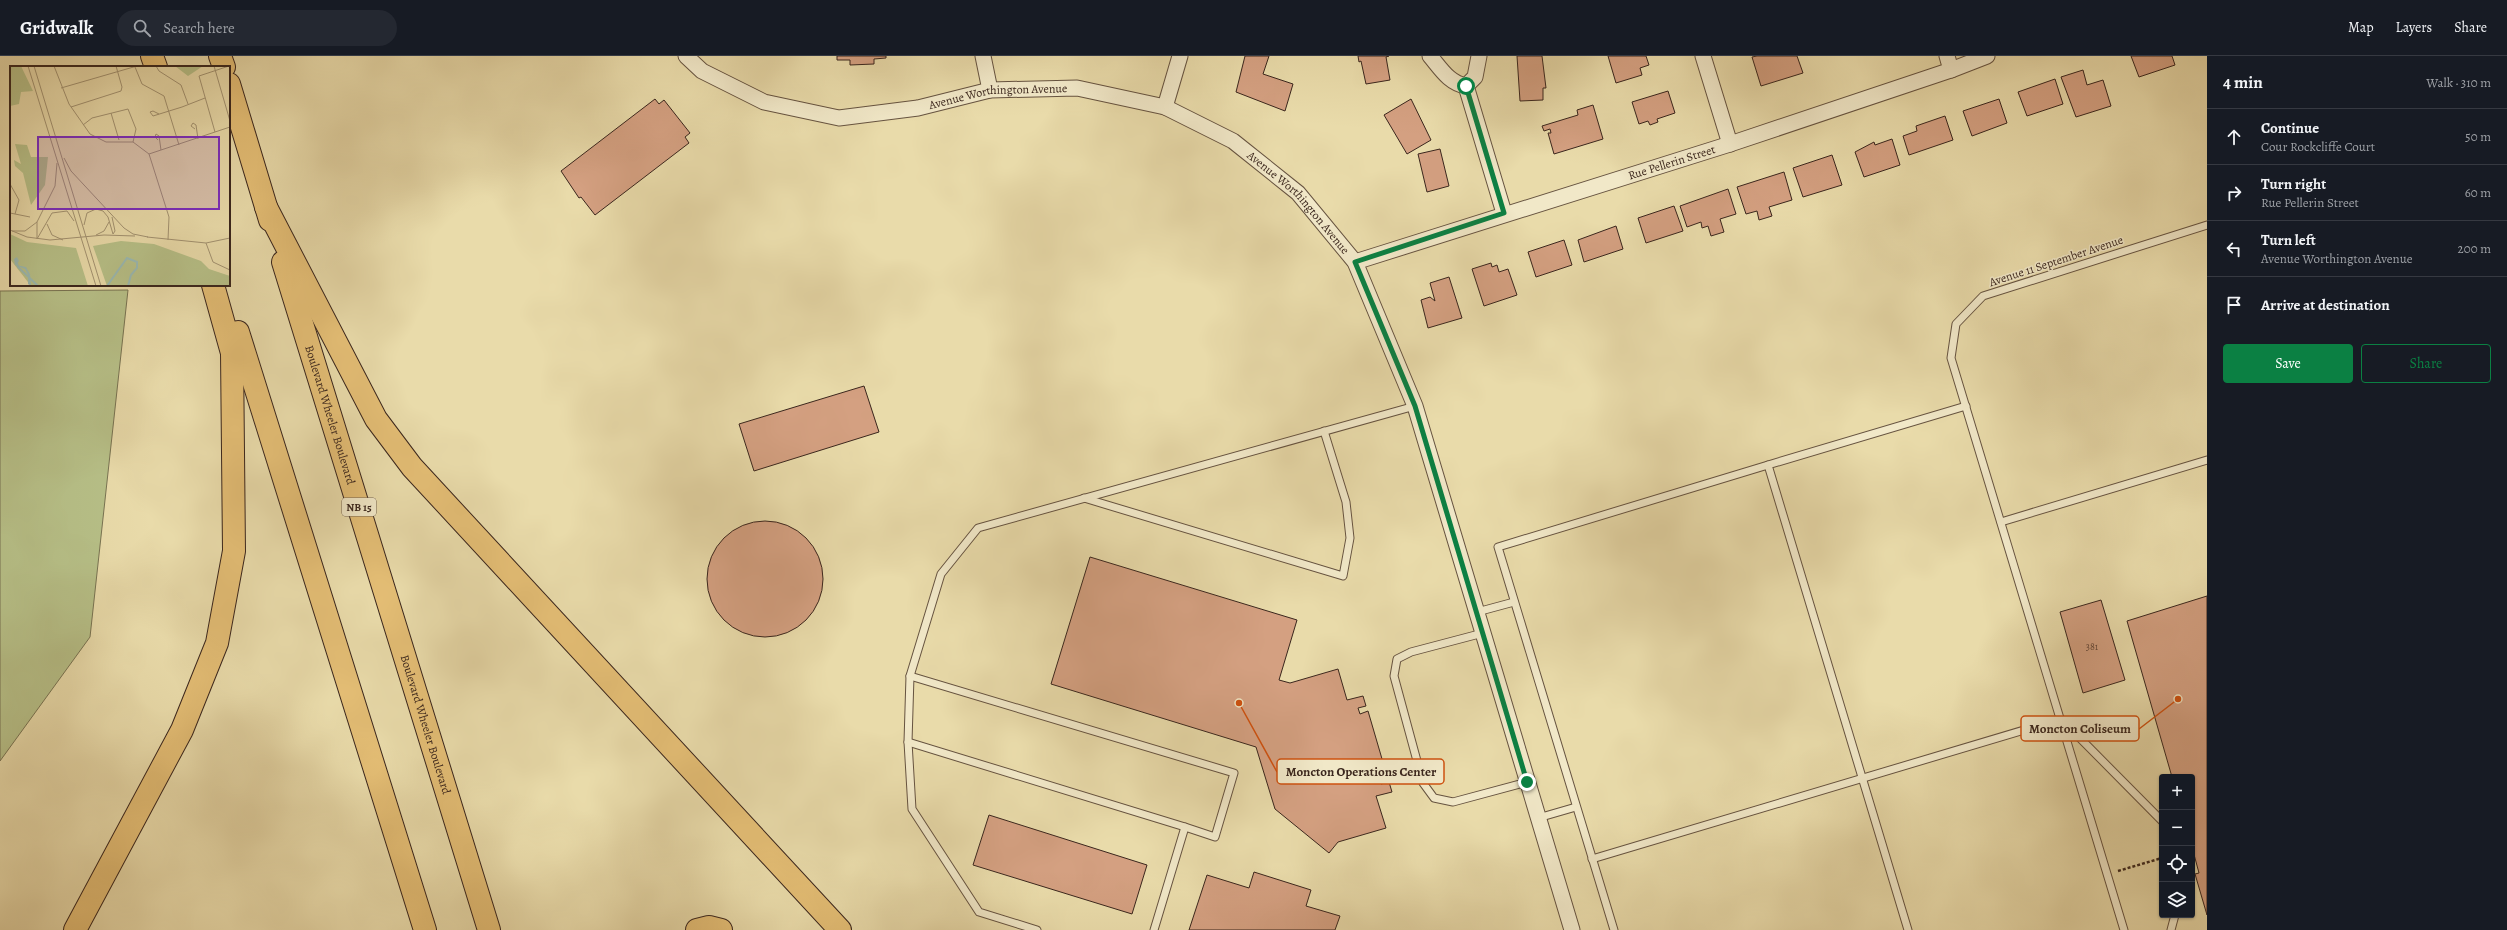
<!DOCTYPE html>
<html lang="en">
<head>
<meta charset="utf-8">
<style>
	body { margin:0; font-family:Alegreya,serif; background:#242831; color:#f1f3f6 }
	.controls { position:absolute; right:12px; bottom:12px; display:grid; overflow:hidden; border-radius:4px; box-shadow:0 1px 3px #0004 }
	.controls button { width:36px; height:36px; display:grid; place-items:center; padding:0; border:0; border-bottom:1px solid #363941; background:#171b24; color:#f1f3f6; font:20px sans-serif }
	.stop { position:absolute; width:12px; height:12px; margin:-9px; border:3px solid #0b8043; border-radius:50%; background:#fff }
	.stop.end { background:#0b8043; border-color:#fff; box-shadow:0 1px 4px #0008 }
	.list { margin:0; padding:0; list-style:none }
	h2 { display:flex; justify-content:space-between; align-items:center; height:52px; margin:0; padding:0 16px; font-size:17px }
	h2 small { font-size:13px; font-weight:400; color:#9ea1a6 }
	.list li { display:grid; grid-template-columns:26px 1fr auto; gap:12px; align-items:center; box-sizing:border-box; height:56px; padding:0 16px; border-top:1px solid #363941 }
	.list b { display:block; font-size:15px; white-space:nowrap }
	.list p { margin:0; font-size:13px; white-space:nowrap; color:#9ea1a6 }
	.list em { font-size:13px; font-style:normal; color:#9ea1a6 }
	.actions { display:flex; gap:8px; padding:12px 16px }
	.actions a { flex:1; padding:9px 0; border:1px solid #0b8043; border-radius:4px; text-align:center; font-size:14px; color:#0b8043 }
	.actions .main { background:#0b8043; color:#fff }
	.icon { flex:none; width:22px; height:22px; fill:none; stroke:currentColor; stroke-width:2; stroke-linecap:round; stroke-linejoin:round }
	.map { position:relative; flex:none; width:2207px; height:874px; overflow:hidden }
	header { display:flex; align-items:center; gap:24px; box-sizing:border-box; height:56px; padding:0 20px; background:#171b24; border-bottom:1px solid #363941 }
	header strong { font-size:19px }
	nav { display:flex; gap:22px; margin-inline-start:auto; font-size:14px }
	.search { width:280px; height:36px; background:#242831; display:flex; align-items:center; gap:10px; box-sizing:border-box; padding:0 14px; border-radius:22px; color:#9ea1a6; font-size:15px }
	main { display:flex }
	aside { flex:1; background:#171b24 }
	.map>svg:first-child { display:block }
	.green { fill:#b7c088; stroke:#787352 }
	.building { fill:#d4a081; stroke:#3a261d }
	.lines { fill:none; stroke-linecap:round; stroke-linejoin:round }
	.service-casing { stroke:#665340; stroke-width:9 }
	.minor-casing { stroke:#665340; stroke-width:17 }
	.motorway-casing { stroke:#3a261d; stroke-width:24 }
	.path { stroke:#3a261d; stroke-width:2.5; stroke-dasharray:3 2; stroke-linecap:butt }
	.service { stroke:#f1e8c8; stroke-width:7 }
	.minor { stroke:#f1e8c8; stroke-width:15 }
	.motorway { stroke:#e4be75; stroke-width:22 }
	.route { stroke:#0b8043; stroke-width:5 }
	.labels { text-anchor:middle; dominant-baseline:central; stroke-width:3; stroke-linejoin:round; paint-order:stroke }
	.number-label { font-size:10px; fill:#604436 }
	.shield { fill:#f1e8c8; stroke:#716050; stroke-width:1 }
	.shield-label { font-size:11px; font-weight:bold; fill:#3a261d }
	.street-label { font-size:12px; fill:#3a261d; stroke:#f1e8c8 }
	.inset-river { fill:none; stroke:#9ab9b2; stroke-width:2 }
	.inset-road { fill:none; stroke:#a39372; stroke-width:1 }
	.view { fill:#7b2cbf; fill-opacity:0.15; stroke:#7b2cbf; stroke-width:2 }
	.inset-edge { fill:none; stroke:#3a261d; stroke-width:2 }
	.leader { fill:none; stroke:#ce510f; stroke-width:1.5 }
	.callout-dot { fill:#ce510f; stroke:#f1e8c8; stroke-width:1.5 }
	.callout { fill:#f1e8c8; stroke:#ce510f; stroke-width:1.5 }
	.callout-label { font-size:13px; text-anchor:middle; font-weight:bold; fill:#3a261d }
</style>
</head>
<body>
<header>
<strong>Gridwalk</strong>
<div class="search"><svg class="icon" aria-label="search" viewBox="0 0 24 24"><circle cx="10" cy="10" r="6"/><path d="M15 15l6 6"/></svg>Search here</div>
<nav><a>Map</a><a>Layers</a><a>Share</a></nav>
</header>
<main>
<div class="map">
<svg width="2207" height="874" viewBox="0 0 2207 874">
	<rect width="100%" height="100%" fill="#e9dbaa"/>
	<filter id="stains"><feTurbulence type="fractalNoise" baseFrequency=".005" numOctaves="4"/><feColorMatrix values="0 0 0 0 .2 0 0 0 0 .09 0 0 0 0 .02 0 0 0 .5 -.17"/></filter>
	<radialGradient id="worn" r=".72"><stop offset=".6" stop-color="#630" stop-opacity="0"/><stop offset="1" stop-color="#630" stop-opacity=".3"/></radialGradient>
	<!-- green -->
	<polygon class="green" points="128,234 90,581 0,705 0,235"/>
	<!-- building -->
	<g class="building">
		<polygon points="837,0 886,0 886,2 874,3 874,8 850,9 850,4 837,4"/>
		<polygon points="1245,0 1269,0 1263,18 1293,28 1285,55 1236,36"/>
		<polygon points="1358,0 1389,0 1386,1 1390,24 1366,28 1361,5 1359,6"/>
		<polygon points="1517,0 1542,0 1546,32 1543,32 1543,44 1520,45"/>
		<polygon points="1608,0 1646,0 1649,9 1640,12 1642,19 1616,27"/>
		<polygon points="1757,0 1797,0 1803,17 1761,30 1752,1"/>
		<polygon points="2131,0 2172,0 2175,9 2139,21"/>
		<polygon points="2083,14 2087,29 2103,24 2111,50 2076,61 2061,21"/>
		<polygon points="2055,23 2063,48 2027,60 2018,36"/>
		<polygon points="1668,35 1675,57 1657,63 1658,66 1650,69 1648,65 1639,68 1632,46"/>
		<polygon points="655,43 659,48 664,44 690,77 685,81 689,87 595,159 581,141 579,142 561,115"/>
		<polygon points="1411,43 1431,84 1407,98 1384,59"/>
		<polygon points="1999,43 2007,67 1972,80 1963,55"/>
		<polygon points="1593,49 1603,83 1554,98 1548,77 1551,77 1550,73 1544,75 1542,70 1578,59 1577,54"/>
		<polygon points="1945,60 1953,84 1909,99 1903,80 1917,75 1916,70"/>
		<polygon points="1892,83 1900,109 1864,121 1855,96 1874,86 1875,89"/>
		<polygon points="1440,93 1449,130 1427,136 1418,98"/>
		<polygon points="1832,99 1842,129 1803,141 1793,112"/>
		<polygon points="1784,116 1792,144 1769,151 1772,160 1759,164 1757,155 1746,158 1737,131"/>
		<polygon points="1728,133 1736,158 1720,163 1724,176 1711,180 1708,170 1702,172 1701,166 1687,171 1680,150"/>
		<polygon points="1674,150 1683,175 1646,187 1638,162"/>
		<polygon points="1616,170 1623,193 1584,206 1578,184"/>
		<polygon points="1564,184 1572,209 1536,221 1528,196"/>
		<polygon points="1491,207 1492,211 1497,209 1499,216 1508,213 1517,239 1484,250 1472,213"/>
		<polygon points="1449,221 1462,262 1428,272 1421,244 1430,241 1435,245 1430,227"/>
		<polygon points="864,330 879,376 754,415 739,368"/>
		<circle cx="765" cy="523" r="58"/>
		<polygon points="1090,501 1297,564 1279,624 1290,627 1338,613 1347,644 1363,640 1366,650 1358,652 1360,658 1368,655 1387,720 1380,723 1381,728 1389,726 1392,736 1376,740 1386,772 1338,786 1329,797 1275,753 1256,691 1051,628"/>
		<polygon points="2207,540 2207,859 2195,818 2199,817 2192,791 2192,721 2172,721 2127,565"/>
		<polygon points="2101,544 2125,624 2083,637 2060,556"/>
		<polygon points="989,759 1147,809 1132,858 973,809"/>
		<polygon points="1254,816 1311,834 1306,850 1340,860 1335,874 1189,874 1207,819 1249,832"/>
	</g>
	<g class="lines">
		<!-- service casing -->
		<g class="service-casing">
			<g id="service">
				<polyline points="1084,442 1343,520 1350,482 1346,446 1324,375"/>
				<polyline points="2001,466 2207,404"/>
				<polyline points="1477,556 1514,546"/>
				<polyline points="1483,577 1411,596 1397,603 1394,620 1423,727 1434,742 1453,746 1527,726"/>
				<polyline points="910,620 1234,717 1215,781 1185,771"/>
				<polyline points="908,686 1185,771 1154,874"/>
				<polyline points="1538,762 1576,751"/>
				<polyline points="1592,803 2061,663 2162,765"/>
				<polyline points="1037,874 979,856 912,753 908,686 910,620 941,518 978,472 1415,350"/>
				<polyline points="1614,874 1498,491 1768,409"/>
				<polyline points="1908,874 1768,409 1966,350"/>
				<polyline points="2124,874 1951,302 1956,268 1983,240 2207,169"/>
				<polyline points="2171,874 2175,859"/>
			</g>
		</g>
		<!-- minor casing -->
		<g class="minor-casing">
			<g id="minor">
				<path id="s1" d="M686,0L702,15L764,46L839,62L918,52L990,34L1077,32L1165,51L1233,85L1298,137L1355,206L1415,350L1572,874"/>
				<polyline points="983,0 990,34"/>
				<path d="M1430,0C1441,13 1449,27 1466,30"/>
				<polyline points="1703,0 1730,88"/>
				<polyline points="1947,0 1951,14"/>
				<polyline points="1466,30 1504,157"/>
				<polyline points="1466,30 1475,21 1479,0"/>
				<polyline points="1165,51 1180,0"/>
				<path id="s2" d="M1355,206L1730,88L1951,14L1987,0"/>
			</g>
		</g>
		<!-- motorway casing -->
		<g class="motorway-casing">
			<g id="motorway">
				<polyline points="152,0 156,11"/>
				<polyline points="220,0 224,11"/>
				<polyline points="229,28 270,164"/>
				<polyline points="266,151 376,363 412,411 840,874"/>
				<path id="s3" d="M283,206L489,874"/>
				<polyline points="238,276 425,874"/>
				<polyline points="75,874 182,674 217,587 234,495 232,297 213,229"/>
				<polyline points="697,874 709,871 721,874"/>
			</g>
		</g>
		<!-- path -->
		<g class="path">
			<polyline points="2192,793 2193,793"/>
			<polyline points="2118,815 2162,802"/>
		</g>
		<!-- service -->
		<use href="#service" class="service"/>
		<!-- minor -->
		<use href="#minor" class="minor"/>
		<!-- motorway -->
		<use href="#motorway" class="motorway"/>
	</g>
	<g class="lines">
		<!-- route -->
		<polyline class="route" points="1466,30 1504,157 1355,206 1415,350 1527,726"/>
	</g>
	<g class="labels">
		<!-- number labels -->
		<g class="number-label">
			<text x="2092" y="590">381</text>
		</g>
		<!-- shield labels -->
		<rect class="shield" x="342" y="442" width="34" height="18" rx="3"/>
		<g class="shield-label">
			<text x="359" y="451">NB 15</text>
		</g>
		<!-- street labels -->
		<g class="street-label">
			<text stroke="none"><textPath href="#s1" startOffset="329">Avenue Worthington Avenue</textPath></text>
			<text stroke="none"><textPath href="#s2" startOffset="332">Rue Pellerin Street</textPath></text>
			<text stroke="none"><textPath href="#s1" startOffset="665">Avenue Worthington Avenue</textPath></text>
			<text transform="translate(2056 205) rotate(-18)">Avenue 11 September Avenue</text>
			<text stroke="none"><textPath href="#s3" startOffset="160">Boulevard Wheeler Boulevard</textPath></text>
			<text stroke="none"><textPath href="#s3" startOffset="484">Boulevard Wheeler Boulevard</textPath></text>
		</g>
	</g>
	<!-- overview -->
	<g transform="translate(10 10)">
		<rect width="220" height="220" fill="#e9dbaa"/>
		<path d="M0,0H11L23,25L11,26L9,38L0,40ZM165,0H193L178,10ZM5,78L17,79L21,91H38L35,119L21,139L13,107L5,100L4,94L11,98ZM0,168L17,176L66,182L78,220H21L0,193ZM111,175L144,178L191,195L199,203L220,210V220H97L83,180Z" fill="#b7c088"/>
		<path d="M7,191L9,195L6,199L16,201L20,208L21,220L18,218V209L15,203L5,199L4,193Z" fill="#9ab9b2"/>
		<path class="inset-river" d="M7,197L8,201L28,220M97,220L117,192L127,196V202L121,209L118,220"/>
		<path class="inset-road" d="M18,0L86,220M24,0L91,220M44,0L59,38L80,68L96,76H123L139,88L159,151L158,174M146,0L149,5L171,19L178,38M204,0L220,55M125,1L132,18L154,30L169,79M51,22L127,0M61,41L111,25L112,21L106,0M101,47L109,74M149,48L143,45L140,46L143,50L172,41L195,32M73,59L82,52L118,43L126,63L123,76M185,63L181,60L183,57L186,59L188,73M205,66L189,10L219,0M148,74L145,71L146,68L149,70L151,84M139,88L220,61M54,92L61,105L114,162L123,168L138,171M0,118L9,134L5,148M0,147L20,151M102,151L105,165L103,168M37,158L42,169L53,174M74,159L77,147L86,143L93,145L98,151L103,168M0,164L17,171L40,174L94,169L125,170M2,165H15L27,156M86,169L94,165L99,156M137,171L196,177L220,172M27,173V156L45,120L47,97M27,173L42,147L57,145L64,155M196,177L203,196L220,204"/>
		<path class="view" d="M28,71H209V143H28Z"/>
		<rect width="220" height="220" class="inset-edge"/>
	</g>
	<!-- callouts -->
	<path class="leader" d="M2178 643L2139 673M1239 647L1277 716"/>
	<g class="callout-dot">
		<circle cx="2178" cy="643" r="4"/>
		<circle cx="1239" cy="647" r="4"/>
	</g>
	<g class="callout">
		<rect x="2021" y="660" width="118" height="25" rx="4"/>
		<rect x="1277" y="703" width="167" height="25" rx="4"/>
	</g>
	<g class="callout-label">
		<text x="2080" y="677">Moncton Coliseum</text>
		<text x="1361" y="720">Moncton Operations Center</text>
	</g>
	<rect width="100%" height="100%" filter="url(#stains)"/>
	<rect width="100%" height="100%" fill="url(#worn)"/>
</svg>
<div class="controls">
<button>+</button>
<button>−</button>
<button><svg class="icon" aria-label="locate" viewBox="0 0 24 24"><circle cx="12" cy="12" r="6"/><path d="M12 2v4M12 18v4M2 12h4M18 12h4"/></svg></button>
<button><svg class="icon" aria-label="layers" viewBox="0 0 24 24"><path d="M12 4l9 5-9 5-9-5zM3 14l9 5 9-5"/></svg></button>
</div>
<div class="stop" style="left:1466px;top:30px"></div>
<div class="stop end" style="left:1527px;top:726px"></div>
</div>
<aside>
<h2>4 min<small>Walk · 310 m</small></h2>
<ul class="list">
<li><svg class="icon" aria-label="ahead" viewBox="0 0 24 24"><path d="M12 20V5M6 11l6-6 6 6"/></svg><div><b>Continue</b><p>Cour Rockcliffe Court</p></div><em>50 m</em></li>
<li><svg class="icon" aria-label="right" viewBox="0 0 24 24"><path d="M7 20v-9h11M14 6l5 5-5 5"/></svg><div><b>Turn right</b><p>Rue Pellerin Street</p></div><em>60 m</em></li>
<li><svg class="icon" aria-label="left" viewBox="0 0 24 24"><path d="M17 20v-9H6M10 6l-5 5 5 5"/></svg><div><b>Turn left</b><p>Avenue Worthington Avenue</p></div><em>200 m</em></li>
<li><svg class="icon" aria-label="arrive" viewBox="0 0 24 24"><path d="M6 21V4h12l-3 4 3 4H6"/></svg><div><b>Arrive at destination</b></div></li>
</ul>
<div class="actions"><a class="main">Save</a><a>Share</a></div>
</aside>
</main>
</body>
</html>
